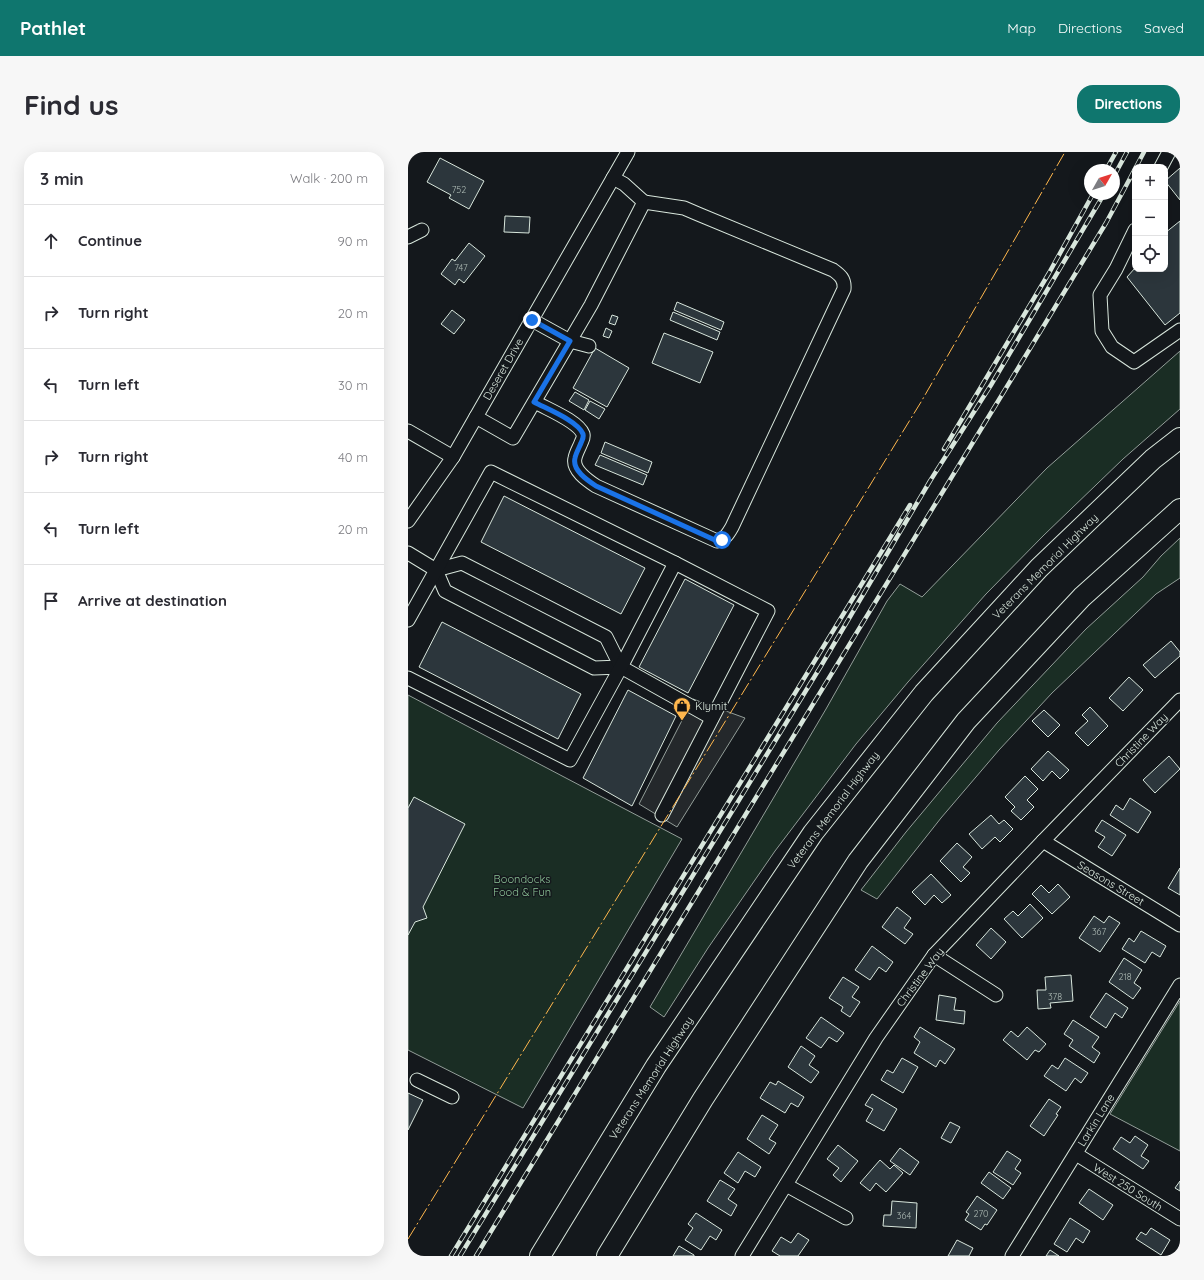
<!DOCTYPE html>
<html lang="en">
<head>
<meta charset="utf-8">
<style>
	body { margin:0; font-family:Quicksand,sans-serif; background:#f7f7f7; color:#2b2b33 }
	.controls { position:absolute; right:12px; top:12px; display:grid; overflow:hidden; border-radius:8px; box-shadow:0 4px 16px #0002 }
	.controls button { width:36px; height:36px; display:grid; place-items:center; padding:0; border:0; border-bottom:1px solid #e1e1e2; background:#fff; color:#2b2b33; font:20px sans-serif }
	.compass { position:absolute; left:676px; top:12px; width:36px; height:36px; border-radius:50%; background:#fff; box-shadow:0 4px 16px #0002; rotate:51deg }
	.stop { position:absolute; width:12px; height:12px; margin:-9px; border:3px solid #1a73e8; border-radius:50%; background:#fff }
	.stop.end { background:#1a73e8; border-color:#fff; box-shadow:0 1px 4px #0008 }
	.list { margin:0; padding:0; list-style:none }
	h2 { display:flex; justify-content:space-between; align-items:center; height:52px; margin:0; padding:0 16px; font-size:17px }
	h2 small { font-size:13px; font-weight:400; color:#7c7c81 }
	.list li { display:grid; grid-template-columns:26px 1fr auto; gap:12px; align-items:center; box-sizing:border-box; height:72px; padding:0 16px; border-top:1px solid #e1e1e2 }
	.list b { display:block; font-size:15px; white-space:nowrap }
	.list em { font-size:13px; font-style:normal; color:#7c7c81 }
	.icon { flex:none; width:22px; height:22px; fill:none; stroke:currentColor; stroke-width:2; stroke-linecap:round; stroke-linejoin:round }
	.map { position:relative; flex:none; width:772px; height:1104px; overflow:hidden; border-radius:16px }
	header { display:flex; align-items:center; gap:24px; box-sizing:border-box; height:56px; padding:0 20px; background:#0f766e; color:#fff }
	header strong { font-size:19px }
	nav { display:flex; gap:22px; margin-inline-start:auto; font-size:14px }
	.intro { display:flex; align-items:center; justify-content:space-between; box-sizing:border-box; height:96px; padding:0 24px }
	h1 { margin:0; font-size:28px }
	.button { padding:10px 18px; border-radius:16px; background:#0f766e; color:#fff; font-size:14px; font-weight:700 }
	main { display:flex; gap:24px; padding:0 24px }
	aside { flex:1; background:#fff; border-radius:16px; box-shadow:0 4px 16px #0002 }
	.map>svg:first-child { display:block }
	.green { fill:#1a2d24; stroke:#939e99 }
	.parking { fill:#24282b; stroke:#939e99 }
	.building { fill:#2c363c; stroke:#d8e6dc }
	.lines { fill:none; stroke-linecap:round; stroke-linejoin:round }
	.minor-casing { stroke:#d8e6dc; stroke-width:15 }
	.highway-casing { stroke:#d8e6dc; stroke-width:22 }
	.minor { stroke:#14181c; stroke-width:13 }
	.highway { stroke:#14181c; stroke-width:20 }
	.rail-casing { stroke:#d8e6dc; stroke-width:4.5 }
	.rail { stroke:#14181c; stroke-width:3; stroke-dasharray:9; stroke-linecap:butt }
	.power { stroke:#ffb74d; stroke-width:1; stroke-dasharray:14 3 2 3; stroke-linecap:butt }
	.route { stroke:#1a73e8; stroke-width:5 }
	.labels { text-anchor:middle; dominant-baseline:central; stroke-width:3; stroke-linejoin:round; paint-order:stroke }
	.number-label { font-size:9px; fill:#adbab4 }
	.street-label { font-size:11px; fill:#d8e6dc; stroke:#14181c }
	.poi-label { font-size:11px; fill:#d8e6dc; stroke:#14181c; text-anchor:start }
	.park-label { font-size:11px; fill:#8ac095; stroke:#14181c }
</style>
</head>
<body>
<header>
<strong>Pathlet</strong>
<nav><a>Map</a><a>Directions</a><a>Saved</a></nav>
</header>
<div class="intro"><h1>Find us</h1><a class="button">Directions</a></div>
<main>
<aside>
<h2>3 min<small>Walk · 200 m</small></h2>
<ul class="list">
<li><svg class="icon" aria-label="ahead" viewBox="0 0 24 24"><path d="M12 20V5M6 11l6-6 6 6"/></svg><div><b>Continue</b></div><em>90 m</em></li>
<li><svg class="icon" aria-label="right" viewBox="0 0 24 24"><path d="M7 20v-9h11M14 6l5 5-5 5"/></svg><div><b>Turn right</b></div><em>20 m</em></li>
<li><svg class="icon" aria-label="left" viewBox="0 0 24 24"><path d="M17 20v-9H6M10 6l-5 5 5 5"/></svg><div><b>Turn left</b></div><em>30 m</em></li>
<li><svg class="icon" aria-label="right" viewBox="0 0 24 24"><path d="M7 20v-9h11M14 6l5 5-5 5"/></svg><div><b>Turn right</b></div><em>40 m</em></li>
<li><svg class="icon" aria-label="left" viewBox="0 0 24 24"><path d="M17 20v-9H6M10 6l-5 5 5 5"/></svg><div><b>Turn left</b></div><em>20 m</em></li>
<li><svg class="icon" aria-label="arrive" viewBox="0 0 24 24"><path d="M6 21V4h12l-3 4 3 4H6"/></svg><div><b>Arrive at destination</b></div></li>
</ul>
</aside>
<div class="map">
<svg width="772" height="1104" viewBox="0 0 772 1104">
	<rect width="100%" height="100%" fill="#14181c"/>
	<!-- green -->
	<g class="green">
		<polygon points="772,199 772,257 715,307 636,383 578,442 500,530 448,592 367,699 300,796 256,865 242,855 418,557 479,449 492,432 514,445 639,316"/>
		<polygon points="772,386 772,426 748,442 644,541 591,598 533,666 469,747 453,738 498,680 589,571 678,477 735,425 753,404"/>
		<polygon points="0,543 274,687 115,956 0,898"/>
		<polygon points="772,849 772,999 702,962"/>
	</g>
	<!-- parking -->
	<polygon class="parking" points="285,547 337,566 269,675 231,652"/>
	<!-- building -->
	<g class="building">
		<polygon points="32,6 76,29 61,57 41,46 43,43 19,30"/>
		<polygon points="772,16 772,48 757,29"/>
		<polygon points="97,64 122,65 121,81 96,80"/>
		<polygon points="772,69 772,161 757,173 719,125 727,116 757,117 757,81"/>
		<polygon points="61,91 77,104 56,131 51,127 47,133 33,122 44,107 47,109"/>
		<polygon points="269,150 316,170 313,178 266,158"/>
		<polygon points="44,158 57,168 46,182 33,172"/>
		<polygon points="265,160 312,180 309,188 262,168"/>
		<polygon points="204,163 210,165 207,173 201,171"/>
		<polygon points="198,176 204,179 201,186 195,184"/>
		<polygon points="256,181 305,200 292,231 244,211"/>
		<polygon points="187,196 221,216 199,255 165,236"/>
		<polygon points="167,240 181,248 176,258 161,249"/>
		<polygon points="182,249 197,257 191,267 177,258"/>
		<polygon points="197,290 244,310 240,321 193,301"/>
		<polygon points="192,303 239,323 235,333 187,313"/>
		<polygon points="96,344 237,416 213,462 73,390"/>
		<polygon points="277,427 326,453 280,541 231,515"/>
		<polygon points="34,470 173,542 150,587 11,515"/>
		<polygon points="763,489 772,500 772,504 747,526 735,513"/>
		<polygon points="721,525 735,538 715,559 701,546"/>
		<polygon points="220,538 268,564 224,654 175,626"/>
		<polygon points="682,555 700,574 680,594 667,581 680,569 674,563"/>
		<polygon points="636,558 652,573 640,585 624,569"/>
		<polygon points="640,599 661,618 652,627 644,619 635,629 623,617"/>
		<polygon points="761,604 772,617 747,641 735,628"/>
		<polygon points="617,624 630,637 619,648 626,655 613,668 603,659 607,655 597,645"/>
		<polygon points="6,645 57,672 15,755 19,766 7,770 0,783 0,656"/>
		<polygon points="722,646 743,660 730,681 702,663 708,653 715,658"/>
		<polygon points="583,663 591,672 596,668 605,677 592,690 587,685 574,697 561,682"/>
		<polygon points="694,668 718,683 704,704 690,695 697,685 687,679"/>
		<polygon points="549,691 564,705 555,715 562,721 553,730 532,709"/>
		<polygon points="772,716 772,743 760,736"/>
		<polygon points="523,722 543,743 534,751 526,743 517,753 504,740"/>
		<polygon points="650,732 662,745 644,762 624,742 633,733 641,741"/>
		<polygon points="622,752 635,766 614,786 596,767 605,759 610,764"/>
		<polygon points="489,755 503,766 496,776 505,782 497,792 474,775"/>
		<polygon points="686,764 696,771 701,764 712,771 692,800 671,786"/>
		<polygon points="583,776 598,790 583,807 568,793"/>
		<polygon points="733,779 758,794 752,805 744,800 737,811 714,797 721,786 726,790"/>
		<polygon points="464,794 485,810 478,820 471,815 462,828 447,818"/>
		<polygon points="716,806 734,818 726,831 733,836 725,847 701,830"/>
		<polygon points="663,823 665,849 642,851 643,856 630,857 629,838 638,838 637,825"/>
		<polygon points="435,825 451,835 444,845 452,850 442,865 433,859 435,855 421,846"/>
		<polygon points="698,841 720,856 714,866 707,861 698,876 682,865"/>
		<polygon points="531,843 548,846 546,858 557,859 556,872 528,868"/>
		<polygon points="413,865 436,881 429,890 421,885 413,896 398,886"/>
		<polygon points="665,868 691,885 684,895 692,901 686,911 661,894 665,888 656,882"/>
		<polygon points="512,875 547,897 537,912 532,908 528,915 506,901 512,890 506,885"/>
		<polygon points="619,875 638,892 631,900 627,898 619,908 595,888 603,879 610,885"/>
		<polygon points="393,894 407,904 401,913 411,920 403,931 380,915"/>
		<polygon points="494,906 510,915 495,941 473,928 479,918 485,921"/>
		<polygon points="657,906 680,921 673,931 667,926 658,939 636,924 644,913 650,917"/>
		<polygon points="370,929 396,945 390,955 383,951 377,961 352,946 362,930 368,933"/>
		<polygon points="0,941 15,948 0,978"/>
		<polygon points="464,942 489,957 476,979 458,969 465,957 457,953"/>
		<polygon points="641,947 653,955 648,962 650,963 636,984 622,974"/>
		<polygon points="354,963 370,973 361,987 368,991 361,1002 339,987"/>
		<polygon points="542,970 552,975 543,991 533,986"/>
		<polygon points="727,984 740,993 733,1004 741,1009 735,1017 705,997 713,985 722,991"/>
		<polygon points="430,993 450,1009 433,1030 425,1023 431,1016 419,1007"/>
		<polygon points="492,996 511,1010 502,1023 482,1009"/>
		<polygon points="599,999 613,1008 607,1017 613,1021 605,1033 585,1020"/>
		<polygon points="330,1000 353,1015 347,1025 337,1019 330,1031 316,1021"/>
		<polygon points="472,1008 482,1017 486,1013 495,1021 478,1040 468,1031 462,1039 452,1031"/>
		<polygon points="581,1020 603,1036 595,1047 573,1031"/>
		<polygon points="312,1028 327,1037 320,1047 329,1053 323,1064 299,1049"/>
		<polygon points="772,1029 772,1039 767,1036"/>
		<polygon points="681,1037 705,1053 695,1068 671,1051"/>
		<polygon points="569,1044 589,1058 579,1073 577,1072 573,1078 557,1068 561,1062 558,1060"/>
		<polygon points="484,1049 509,1051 508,1076 475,1074 476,1063 483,1063"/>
		<polygon points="288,1061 314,1078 308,1088 302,1084 293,1098 277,1088 285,1076 280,1072"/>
		<polygon points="662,1066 682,1079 675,1091 668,1086 659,1100 646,1092"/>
		<polygon points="743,1076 762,1088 753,1103 728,1087 733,1080 738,1083"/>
		<polygon points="390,1081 401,1088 390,1104 372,1104 364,1099 373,1085 383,1091"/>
		<polygon points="549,1088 565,1096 561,1104 540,1104"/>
		<polygon points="271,1094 286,1103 286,1104 265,1104"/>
		<polygon points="642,1098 651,1104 638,1104"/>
	</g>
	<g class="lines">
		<!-- minor casing -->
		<g class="minor-casing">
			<g id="minor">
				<polyline points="753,15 761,0"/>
				<polyline points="727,78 708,117 692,143 694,179 704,195 726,210 772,178"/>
				<polyline points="0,85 14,78"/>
				<polyline points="124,168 162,189 181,194"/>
				<path d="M127,250C139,257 170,269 175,282C176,286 174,288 173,291C171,296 168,301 167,306C164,318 179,328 188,334L309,389C317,387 320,382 324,375L436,137C437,127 432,123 425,118L290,62L276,56L236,50"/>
				<polyline points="68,265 105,286 183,153 236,50 216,32 205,26"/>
				<polyline points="0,279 45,305"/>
				<polyline points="0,369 45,305 220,0"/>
				<polyline points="0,401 28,418 37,439 186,516 213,515 304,566"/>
				<polyline points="28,418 54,411 198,485 213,515"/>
				<polyline points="0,468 83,320 267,411 360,459 254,663"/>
				<polyline points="0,526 162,608 213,515 267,411"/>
				<polyline points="635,689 772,773"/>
				<polyline points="526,803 588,843"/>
				<polyline points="9,928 44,945"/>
				<polyline points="668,1002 772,1067"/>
				<polyline points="378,1033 438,1066"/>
				<polyline points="334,1104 468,886 526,803 635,689 772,548"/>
				<polyline points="604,1104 772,833"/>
			</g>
		</g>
		<!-- highway casing -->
		<g class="highway-casing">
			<g id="highway">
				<polyline points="132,1104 248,914 405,681 516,541 631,416 745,307 772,286"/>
				<polyline points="199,1104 295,947 450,709 558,569 674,445 772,357"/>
			</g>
		</g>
		<!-- minor -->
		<use href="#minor" class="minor"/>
		<!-- highway -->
		<use href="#highway" class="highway"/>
		<!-- rail casing -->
		<g class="rail-casing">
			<g id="rail">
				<polyline points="728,15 736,0"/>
				<polyline points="698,18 708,0"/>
				<polyline points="706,24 719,0"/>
				<polyline points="536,297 641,121 685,42"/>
				<polyline points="43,1104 502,353"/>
				<polyline points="52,1104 413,514 522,329 583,233 696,42"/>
				<polyline points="68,1104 592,246 698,71 727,17"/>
			</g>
		</g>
		<!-- rail -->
		<use href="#rail" class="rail"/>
		<!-- power -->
		<polyline class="power" points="0,1087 513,250 657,0"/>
	</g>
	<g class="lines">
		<!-- route -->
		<path class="route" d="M124,168L162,189L126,250C139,257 170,269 175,282C176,286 174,288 173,291C171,296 168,301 167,306C164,318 179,328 188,334L309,389L314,388"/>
	</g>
	<!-- icons -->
	<defs>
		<g id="shop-pin" transform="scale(0.9)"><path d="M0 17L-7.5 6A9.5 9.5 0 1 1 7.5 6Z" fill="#ffb74d" stroke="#14181c"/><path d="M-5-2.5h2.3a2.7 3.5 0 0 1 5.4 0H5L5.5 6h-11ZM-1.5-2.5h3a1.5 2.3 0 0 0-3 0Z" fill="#111"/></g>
	</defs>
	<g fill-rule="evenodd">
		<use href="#shop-pin" x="274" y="554"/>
	</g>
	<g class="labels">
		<!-- number labels -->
		<g class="number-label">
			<text x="51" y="37">752</text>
			<text x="53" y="115">747</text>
			<text x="691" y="779">367</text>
			<text x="717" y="824">218</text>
			<text x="647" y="844">378</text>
			<text x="573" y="1061">270</text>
			<text x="496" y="1063">364</text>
		</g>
		<!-- street labels -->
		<g class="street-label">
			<text transform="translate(95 217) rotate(-60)">Deseret Drive</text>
			<text transform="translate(637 414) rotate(-45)">Veterans Memorial Highway</text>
			<text transform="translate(733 588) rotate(-46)">Christine Way</text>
			<text transform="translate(425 658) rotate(-53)">Veterans Memorial Highway</text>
			<text transform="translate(703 731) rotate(31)">Seasons Street</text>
			<text transform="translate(512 825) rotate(-53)">Christine Way</text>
			<text transform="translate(243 926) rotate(-57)">Veterans Memorial Highway</text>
			<text transform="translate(688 968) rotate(-58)">Larkin Lane</text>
			<text transform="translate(720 1035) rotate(32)">West 250 South</text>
		</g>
		<!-- poi labels -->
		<g class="poi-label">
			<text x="287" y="554">Klymit</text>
		</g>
		<!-- park labels -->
		<g class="park-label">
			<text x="114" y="727">Boondocks<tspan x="114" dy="13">Food &amp; Fun</tspan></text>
		</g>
	</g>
</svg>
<div class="controls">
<button>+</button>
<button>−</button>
<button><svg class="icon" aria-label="locate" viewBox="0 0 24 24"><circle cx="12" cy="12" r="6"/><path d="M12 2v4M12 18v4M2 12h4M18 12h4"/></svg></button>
</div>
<svg class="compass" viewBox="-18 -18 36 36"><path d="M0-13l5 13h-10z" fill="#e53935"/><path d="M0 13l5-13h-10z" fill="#7c7c81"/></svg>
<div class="stop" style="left:314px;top:388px"></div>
<div class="stop end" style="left:124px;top:168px"></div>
</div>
</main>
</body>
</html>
